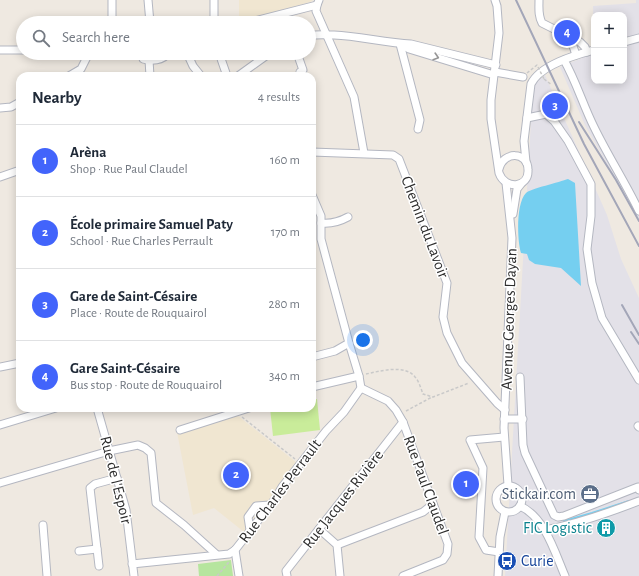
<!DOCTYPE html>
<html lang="en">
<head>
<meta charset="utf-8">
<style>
	body { margin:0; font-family:"Alegreya Sans",sans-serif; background:#f2f2f3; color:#1f2937 }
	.controls { position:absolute; right:12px; top:12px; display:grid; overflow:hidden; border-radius:8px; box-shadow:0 2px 10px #0003 }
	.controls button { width:36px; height:36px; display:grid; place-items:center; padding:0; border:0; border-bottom:1px solid #e0e1e3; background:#fff; color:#1f2937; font:20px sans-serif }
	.you { position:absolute; left:363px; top:340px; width:14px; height:14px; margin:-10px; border:3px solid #fff; border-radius:50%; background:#1a73e8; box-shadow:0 0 0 6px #1a73e833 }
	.badge { display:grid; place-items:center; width:26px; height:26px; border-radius:50%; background:#4264fb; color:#fff; font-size:13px; font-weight:700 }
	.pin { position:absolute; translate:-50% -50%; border:2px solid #fff; box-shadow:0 1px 4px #0006 }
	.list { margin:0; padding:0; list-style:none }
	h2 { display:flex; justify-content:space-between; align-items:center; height:52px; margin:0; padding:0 16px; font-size:17px }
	h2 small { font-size:13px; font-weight:400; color:#747a83 }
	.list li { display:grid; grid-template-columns:26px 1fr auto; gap:12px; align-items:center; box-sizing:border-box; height:72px; padding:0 16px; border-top:1px solid #e0e1e3 }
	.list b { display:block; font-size:15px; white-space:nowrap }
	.list p { margin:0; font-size:13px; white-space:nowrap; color:#747a83 }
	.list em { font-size:13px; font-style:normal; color:#747a83 }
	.icon { flex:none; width:22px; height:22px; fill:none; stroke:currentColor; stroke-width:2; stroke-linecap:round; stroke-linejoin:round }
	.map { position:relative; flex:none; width:639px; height:576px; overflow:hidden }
	.search { position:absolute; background:#fff; box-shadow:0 2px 10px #0003; left:16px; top:16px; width:300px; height:44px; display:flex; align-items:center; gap:10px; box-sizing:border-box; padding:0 14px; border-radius:22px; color:#747a83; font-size:15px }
	.panel { position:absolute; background:#fff; box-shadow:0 2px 10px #0003; left:16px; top:72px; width:300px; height:340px; border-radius:12px }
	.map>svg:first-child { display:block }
	.industrial { fill:#e3e1e8; fill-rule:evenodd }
	.education { fill:#f0e6d1 }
	.green { fill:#b6e59e }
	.pitch { fill:#c9ec9a }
	.water { fill:#75cff0 }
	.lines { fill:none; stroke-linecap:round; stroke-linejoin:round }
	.stream { stroke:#75cff0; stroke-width:2 }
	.minor-casing { stroke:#b4b7c1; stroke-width:9 }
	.path { stroke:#c9c9c9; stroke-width:1.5; stroke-dasharray:3 2; stroke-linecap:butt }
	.minor { stroke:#fff; stroke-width:7 }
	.rail { stroke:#a3a6b8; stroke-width:2 }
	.path-bridge { stroke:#c9c9c9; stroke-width:1.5; stroke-dasharray:3 2; stroke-linecap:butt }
	.oneway { stroke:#969696 }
	.labels { text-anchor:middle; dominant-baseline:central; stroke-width:3; stroke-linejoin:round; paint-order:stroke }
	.street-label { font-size:16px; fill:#2e2e2e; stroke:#fff }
	.service-label { font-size:16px; fill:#4e5e75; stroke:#fff; text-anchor:end }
	.culture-label { font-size:16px; fill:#0d838f; stroke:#fff; text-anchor:end }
	.transit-label { font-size:16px; fill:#164399; stroke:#fff; text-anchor:start }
</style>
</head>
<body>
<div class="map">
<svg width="639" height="576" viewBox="0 0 639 576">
	<rect width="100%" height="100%" fill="#efe9e1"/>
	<!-- industrial -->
	<g class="industrial">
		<path d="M636,0H639V221L585,125L560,67L594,53L593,6L636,3ZM594,15H624V81H594Z"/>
		<polygon points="545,75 607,215 621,259 639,298 639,576 505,576 533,85"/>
	</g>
	<!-- education -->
	<g class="education">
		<polygon points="239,0 313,0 310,2 251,19 239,19"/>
		<polygon points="237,415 297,463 278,486 274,495 244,532 214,508 193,515 177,432"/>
	</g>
	<!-- green -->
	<polygon class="green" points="231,560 233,576 199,576 198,564"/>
	<!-- pitch -->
	<polygon class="pitch" points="317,399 320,430 273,436 270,408 312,408 312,400"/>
	<!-- water -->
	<path class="water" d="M568,179L575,183L581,286L561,268L535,264L529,260L527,254L521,253C517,240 516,203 526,193C530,189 560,182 568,179Z"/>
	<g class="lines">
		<!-- stream -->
		<polyline class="stream" points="564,521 592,513 629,501"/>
		<!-- minor casing -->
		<g class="minor-casing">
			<g id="minor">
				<polyline points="112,0 112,23"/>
				<polyline points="148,0 150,23"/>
				<polyline points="319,0 317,5 316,11 354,97 364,153"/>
				<path d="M495,0L497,6L499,33L491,100V119L499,173C505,190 529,188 528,170C528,151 503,151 499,169"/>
				<path d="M539,0C539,9 538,15 542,23L580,42L585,47L587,52"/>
				<polyline points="209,23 251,22 317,5"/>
				<polyline points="214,23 214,0"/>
				<path d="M309,36C317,34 326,35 334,35C360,36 385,43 411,44L496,65"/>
				<polyline points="566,37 573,46 576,55"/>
				<polyline points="624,42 639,38"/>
				<polyline points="400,44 420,120 418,129"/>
				<polyline points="402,45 409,49 494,75"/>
				<polyline points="0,50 23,50"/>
				<path d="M142,53L143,59C151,61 163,61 168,53"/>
				<polyline points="187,53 193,66 201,76"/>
				<polyline points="219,53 227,76"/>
				<polyline points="297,53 303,70 300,72"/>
				<polyline points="149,60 150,76"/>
				<path d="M564,60C576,81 583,105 594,127C608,156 625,182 639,211"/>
				<polyline points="495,72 523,77"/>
				<polyline points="69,76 81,69 89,53"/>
				<polyline points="238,76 270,53"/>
				<polyline points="0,108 11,107 20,102"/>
				<polyline points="527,118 546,114 554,121 568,141 591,184 591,216 587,249 592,283 602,318 639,380"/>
				<polyline points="312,152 393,155 399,159 447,283 443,317 447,333 462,363 497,403 505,410"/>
				<path d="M526,162L524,141L531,84C540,65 575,55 594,50"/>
				<polyline points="0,177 20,170"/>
				<polyline points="506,183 512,238 504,428 508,485"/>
				<polyline points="312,195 321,216 321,239 349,343 335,351 312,357"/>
				<polyline points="513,214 517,189 521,184"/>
				<path d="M321,223C331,224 339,222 348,217"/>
				<polyline points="0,367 20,363"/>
				<polyline points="520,377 523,445 525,453 554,515 558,517 564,516 638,487 639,490"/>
				<polyline points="312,387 359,376"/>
				<polyline points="361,388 388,401 396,410 403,422 448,544 447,554 443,560 403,576"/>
				<polyline points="97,408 126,510 134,576"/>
				<polyline points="504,419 523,419"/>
				<polyline points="0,425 56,408"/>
				<polyline points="638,426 639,427"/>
				<polyline points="180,430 249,408"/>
				<polyline points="0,483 109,451 138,445 145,448 151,453 156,503 184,525 216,554"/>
				<circle cx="509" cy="499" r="13"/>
				<path d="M520,506C545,517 555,553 565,576"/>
				<polyline points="43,525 47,576"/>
				<polyline points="319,529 337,545 340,576"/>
				<polyline points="250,530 248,517 256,506 270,505"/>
				<path d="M545,530C577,524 608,513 639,501"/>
				<polyline points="337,545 423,512 433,504"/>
				<polyline points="235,550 239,576"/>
				<polyline points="79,551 97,549"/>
				<polyline points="499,552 486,550 479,537 483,468 470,440 504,437"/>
				<polyline points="132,564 229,554 235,550 275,499 282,487 326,431 344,412 361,388 359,376 349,343"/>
				<polyline points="99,566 90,488 95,484 117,478"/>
				<polyline points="287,576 286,571 403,422"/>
				<polyline points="498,576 500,537 505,512"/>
			</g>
		</g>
		<!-- path -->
		<g class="path">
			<polyline points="527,73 537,65 538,66"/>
			<polyline points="544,79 552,85"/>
			<path d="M366,374C380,371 405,364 415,377C419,381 421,389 423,394L433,397L469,383"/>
			<polyline points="406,411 432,397"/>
			<polyline points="242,417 295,459"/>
			<polyline points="217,576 229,562"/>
		</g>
		<!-- minor -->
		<use href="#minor" class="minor"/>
		<!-- rail -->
		<g class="rail">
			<polyline points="516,0 584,144 639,246"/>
			<polyline points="579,122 616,180 639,221"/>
			<polyline points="622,305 639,335"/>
			<polyline points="631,332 639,344"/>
		</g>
		<!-- path-bridge -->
		<polyline class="path-bridge" points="538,67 544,79"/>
	</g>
	<!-- one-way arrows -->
	<defs><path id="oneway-chevron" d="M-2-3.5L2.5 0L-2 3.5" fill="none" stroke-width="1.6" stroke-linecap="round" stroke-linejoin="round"/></defs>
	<use class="oneway" href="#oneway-chevron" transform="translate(436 57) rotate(17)"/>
	<!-- icons -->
	<defs>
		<g id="office-disc" transform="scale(1)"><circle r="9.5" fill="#5c6f8a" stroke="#fff"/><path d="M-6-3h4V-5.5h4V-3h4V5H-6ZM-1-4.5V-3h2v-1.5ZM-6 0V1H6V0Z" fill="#fff"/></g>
		<g id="building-disc" transform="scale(1)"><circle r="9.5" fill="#0f9aa8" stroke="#fff"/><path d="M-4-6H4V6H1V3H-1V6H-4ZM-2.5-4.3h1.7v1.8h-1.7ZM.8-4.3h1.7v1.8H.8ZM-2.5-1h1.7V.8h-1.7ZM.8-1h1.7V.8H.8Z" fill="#fff"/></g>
		<g id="bus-disc" transform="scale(1)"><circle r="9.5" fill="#1a4fb4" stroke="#fff"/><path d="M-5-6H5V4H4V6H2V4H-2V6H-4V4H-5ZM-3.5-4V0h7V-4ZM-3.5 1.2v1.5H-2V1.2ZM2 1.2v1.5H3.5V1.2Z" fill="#fff"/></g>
	</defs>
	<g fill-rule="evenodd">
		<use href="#office-disc" x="590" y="494"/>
		<use href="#building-disc" x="606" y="528"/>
		<use href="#bus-disc" x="507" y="561"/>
	</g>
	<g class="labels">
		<!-- street labels -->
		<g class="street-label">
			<text transform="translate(425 227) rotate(69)">Chemin du Lavoir</text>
			<text transform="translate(509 319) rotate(-88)">Avenue Georges Dayan</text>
			<text transform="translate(116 480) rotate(76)">Rue de l'Espoir</text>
			<text transform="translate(426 485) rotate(70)">Rue Paul Claudel</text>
			<text transform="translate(280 491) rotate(-53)">Rue Charles Perrault</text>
			<text transform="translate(343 499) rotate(-52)">Rue Jacques Rivière</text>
		</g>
		<!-- service labels -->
		<g class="service-label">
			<text x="576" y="494">Stickair.com</text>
		</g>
		<!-- culture labels -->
		<g class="culture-label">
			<text x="592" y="528">FIC Logistic</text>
		</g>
		<!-- transit labels -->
		<g class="transit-label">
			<text x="521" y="561">Curie</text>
		</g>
	</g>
</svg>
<div class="controls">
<button>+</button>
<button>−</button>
</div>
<div class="you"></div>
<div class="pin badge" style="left:466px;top:484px">1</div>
<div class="pin badge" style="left:236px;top:475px">2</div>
<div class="pin badge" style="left:555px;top:106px">3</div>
<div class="pin badge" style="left:567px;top:33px">4</div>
<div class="search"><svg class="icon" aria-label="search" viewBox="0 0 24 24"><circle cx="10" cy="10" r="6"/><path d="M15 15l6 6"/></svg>Search here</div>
<section class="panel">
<h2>Nearby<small>4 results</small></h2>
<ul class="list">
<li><span class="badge">1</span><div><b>Arèna</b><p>Shop · Rue Paul Claudel</p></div><em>160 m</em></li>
<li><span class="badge">2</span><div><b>École primaire Samuel Paty</b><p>School · Rue Charles Perrault</p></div><em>170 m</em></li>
<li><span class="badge">3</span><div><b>Gare de Saint-Césaire</b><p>Place · Route de Rouquairol</p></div><em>280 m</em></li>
<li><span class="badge">4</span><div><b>Gare Saint-Césaire</b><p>Bus stop · Route de Rouquairol</p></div><em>340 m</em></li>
</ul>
</section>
</div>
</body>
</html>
